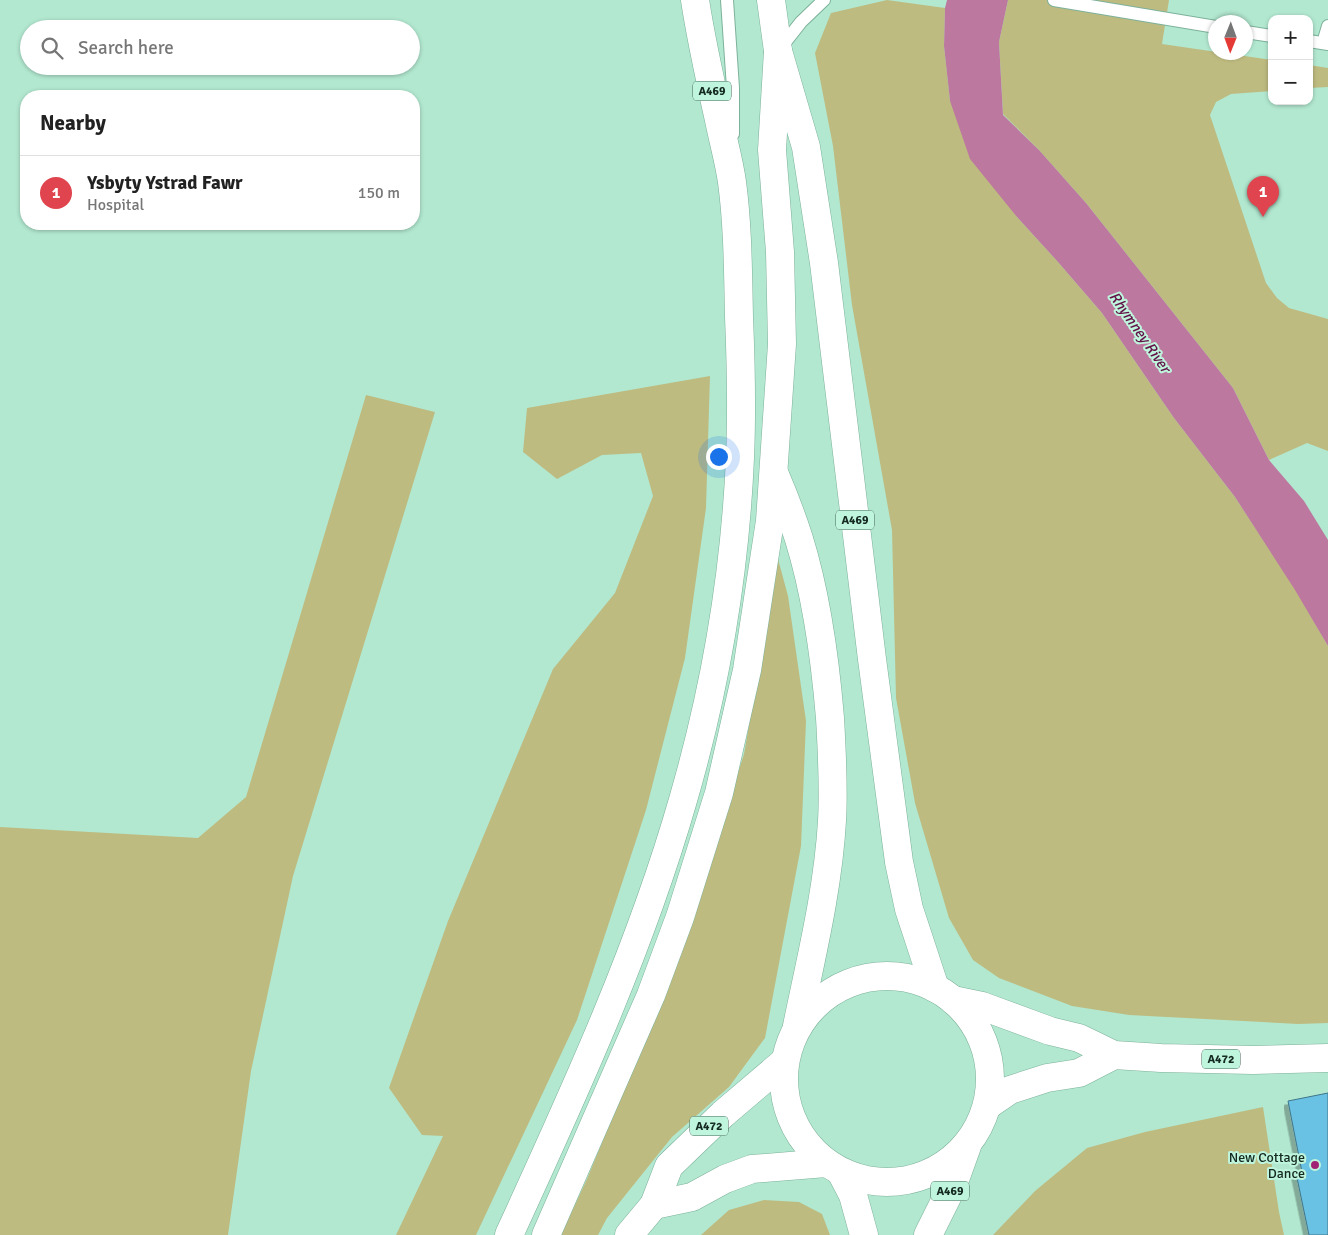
<!DOCTYPE html>
<html lang="en">
<head>
<meta charset="utf-8">
<style>
	body { margin:0; font-family:Signika,sans-serif; background:#f2f2f2; color:#222 }
	.controls { position:absolute; right:15px; top:15px; display:grid; overflow:hidden; border-radius:10px; box-shadow:0 1px 4px #0004 }
	.controls button { width:45px; height:45px; display:grid; place-items:center; padding:0; border:0; border-bottom:1px solid #e0e0e0; background:#fff; color:#222; font:25px sans-serif }
	.compass { position:absolute; left:1208px; top:15px; width:45px; height:45px; border-radius:50%; background:#fff; box-shadow:0 1px 4px #0004; rotate:181deg }
	.you { position:absolute; left:718px; top:456px; width:18px; height:18px; margin:-12px; border:4px solid #fff; border-radius:50%; background:#1a73e8; box-shadow:0 0 0 8px #1a73e833 }
	.badge { display:grid; place-items:center; width:32px; height:32px; border-radius:50%; background:#a12275; color:#fff; font-size:16px; font-weight:700 }
	.pin { position:absolute; translate:-50% -41px; filter:drop-shadow(0 1px 2px #0008) }
	.pin::after { content:''; position:absolute; top:26px; width:18px; height:15px; background:inherit; clip-path:polygon(0 0,100% 0,50% 100%) }
	.list { margin:0; padding:0; list-style:none }
	h2 { display:flex; justify-content:space-between; align-items:center; height:65px; margin:0; padding:0 20px; font-size:21px }
	h2 small { font-size:16px; font-weight:400; color:#767676 }
	.list li { display:grid; grid-template-columns:32px 1fr auto; gap:15px; align-items:center; box-sizing:border-box; height:75px; padding:0 20px; border-top:1px solid #e0e0e0 }
	.list b { display:block; font-size:19px; white-space:nowrap }
	.list p { margin:0; font-size:16px; white-space:nowrap; color:#767676 }
	.list em { font-size:16px; font-style:normal; color:#767676 }
	.icon { flex:none; width:28px; height:28px; fill:none; stroke:currentColor; stroke-width:2; stroke-linecap:round; stroke-linejoin:round }
	.map { position:relative; flex:none; width:1328px; height:1235px; overflow:hidden }
	.search { position:absolute; background:#fff; box-shadow:0 1px 4px #0004; left:20px; top:20px; width:400px; height:55px; display:flex; align-items:center; gap:12px; box-sizing:border-box; padding:0 18px; border-radius:28px; color:#767676; font-size:19px }
	.panel { position:absolute; background:#fff; box-shadow:0 1px 4px #0004; left:20px; top:90px; width:400px; height:140px; border-radius:20px }
	.map>svg:first-child { display:block }
	.green { fill:#bebb80 }
	.water { fill:#bc789e }
	.building { fill:#69c1e3; stroke:#41758a; filter:url(#shadow) }
	.lines { fill:none; stroke-linecap:round; stroke-linejoin:round }
	.lane-casing { stroke:#7cb19a; stroke-width:14 }
	.primary-casing { stroke:#7cb19a; stroke-width:29 }
	.lane { stroke:#fff; stroke-width:12 }
	.primary { stroke:#fff; stroke-width:28 }
	.poi-dot { fill:#a12275; stroke:#bff5dd; stroke-width:2 }
	.labels { text-anchor:middle; dominant-baseline:central; stroke-width:4; stroke-linejoin:round; paint-order:stroke }
	.shield { fill:#bff5dd; stroke:#476659; stroke-width:1 }
	.shield-label { font-size:12px; font-weight:bold; fill:#142920 }
	.poi-label { font-size:14px; fill:#142920; stroke:#bff5dd; text-anchor:end }
	.water-label { font-size:15px; font-style:italic; fill:#631147; stroke:#bff5dd }
</style>
</head>
<body>
<div class="map">
<svg width="1328" height="1235" viewBox="0 0 1328 1235">
	<defs>
		<filter id="shadow"><feDropShadow dx="-4.5" dy="4.5" stdDeviation="0" flood-color="#0004"/></filter>
	</defs>
	<rect width="100%" height="100%" fill="#b2e8d0"/>
	<!-- green -->
	<g class="green">
		<polygon points="887,0 945,8 944,46 950,101 1017,217 1058,262 1102,313 1174,418 1235,497 1296,590 1328,646 1328,1023 1298,1024 1129,1015 1072,1006 999,978 973,960 949,918 915,803 896,698 892,530 852,305 833,146 815,53 831,13"/>
		<polygon points="1008,0 1169,0 1162,44 1272,60 1272,91 1231,94 1216,102 1210,115 1266,283 1277,298 1289,308 1328,319 1328,451 1307,443 1269,460 1233,388 1086,203 1039,150 1003,114 999,42"/>
		<polygon points="1309,65 1328,68 1328,87 1309,88"/>
		<polygon points="710,376 706,508 685,658 646,810 577,1020 476,1235 396,1235 443,1136 422,1135 389,1088 448,921 553,669 615,593 653,496 641,453 602,455 557,479 523,452 527,408"/>
		<polygon points="366,395 435,412 293,876 251,1071 228,1235 0,1235 0,827 198,838 246,797"/>
		<polygon points="778,559 788,596 806,721 801,846 765,1038 729,1087 672,1137 607,1218 598,1235 561,1235 587,1179 681,952 744,754"/>
		<polygon points="1263,1107 1279,1212 1284,1235 993,1235 1035,1191 1087,1148 1145,1132"/>
		<polygon points="764,1200 799,1202 822,1214 830,1235 701,1235 729,1210"/>
	</g>
	<!-- water -->
	<polygon class="water" points="947,0 1008,0 999,42 1003,115 1039,150 1086,203 1233,388 1269,460 1304,501 1328,540 1328,646 1295,590 1235,497 1174,418 1102,313 1058,262 1017,217 970,159 950,101 944,46 945,8"/>
	<!-- building -->
	<polygon class="building" points="1328,1093 1328,1235 1309,1235 1296,1173 1302,1172 1288,1101"/>
	<g class="lines">
		<!-- lane casing -->
		<g class="lane-casing">
			<g id="lane">
				<polyline points="727,0 733,88 733,134"/>
				<polyline points="1054,0 1216,27"/>
				<polyline points="1246,32 1272,36"/>
				<polyline points="1309,41 1328,44"/>
				<polyline points="1323,43 1328,26"/>
				<polyline points="779,50 801,22 824,0"/>
			</g>
		</g>
		<!-- primary casing -->
		<g class="primary-casing">
			<g id="primary">
				<polyline points="771,0 778,51 806,147 824,263 872,659 899,862 909,909 935,988"/>
				<path d="M775,475C784,496 792,517 799,539C817,597 825,658 830,718C832,752 834,786 832,821C828,890 811,958 797,1026"/>
				<circle cx="887" cy="1079" r="103"/>
				<polyline points="953,1000 982,1006 1050,1031 1079,1038 1114,1055 1161,1058 1253,1060 1328,1058"/>
				<polyline points="988,1105 1010,1090 1047,1078 1079,1073 1114,1055"/>
				<polyline points="841,1172 853,1195 864,1235"/>
				<polyline points="654,1205 692,1197 725,1179 752,1169 826,1163"/>
				<path d="M509,1235C574,1093 640,950 683,800C715,690 735,573 740,458C742,411 741,364 739,317C738,273 738,227 732,182C729,161 723,140 719,120C710,80 701,40 695,0"/>
				<polyline points="546,1235 651,995 680,917 719,793 747,670 770,521 782,344 780,252 772,150 778,51"/>
				<polyline points="629,1235 654,1205 669,1166 723,1114 784,1062"/>
				<polyline points="928,1235 953,1185 967,1146"/>
			</g>
		</g>
		<!-- lane -->
		<use href="#lane" class="lane"/>
		<!-- primary -->
		<use href="#primary" class="primary"/>
	</g>
	<!-- markers -->
	<circle class="poi-dot" cx="1315" cy="1165" r="5"/>
	<g class="labels">
		<!-- shield labels -->
		<g class="shield">
			<rect x="693" y="81.5" width="38" height="19" rx="4"/>
			<rect x="836" y="510.5" width="38" height="19" rx="4"/>
			<rect x="1202" y="1049.5" width="38" height="19" rx="4"/>
			<rect x="690" y="1116.5" width="38" height="19" rx="4"/>
			<rect x="931" y="1181.5" width="38" height="19" rx="4"/>
		</g>
		<g class="shield-label">
			<text x="712" y="91">A469</text>
			<text x="855" y="520">A469</text>
			<text x="1221" y="1059">A472</text>
			<text x="709" y="1126">A472</text>
			<text x="950" y="1191">A469</text>
		</g>
		<!-- poi labels -->
		<g class="poi-label">
			<text x="1305" y="1157">New Cottage<tspan x="1305" dy="16">Dance</tspan></text>
		</g>
		<!-- water labels -->
		<g class="water-label">
			<text transform="translate(1140 332) rotate(55)">Rhymney River</text>
		</g>
	</g>
</svg>
<div class="controls">
<button>+</button>
<button>−</button>
</div>
<svg class="compass" viewBox="-18 -18 36 36"><path d="M0-13l5 13h-10z" fill="#e53935"/><path d="M0 13l5-13h-10z" fill="#767676"/></svg>
<div class="you"></div>
<div class="pin badge" style="left:1263px;top:217px;background:#e0444e">1</div>
<div class="search"><svg class="icon" aria-label="search" viewBox="0 0 24 24"><circle cx="10" cy="10" r="6"/><path d="M15 15l6 6"/></svg>Search here</div>
<section class="panel">
<h2>Nearby<small></small></h2>
<ul class="list">
<li><span class="badge" style="background:#e0444e">1</span><div><b>Ysbyty Ystrad Fawr</b><p>Hospital</p></div><em>150 m</em></li>
</ul>
</section>
</div>
</body>
</html>
